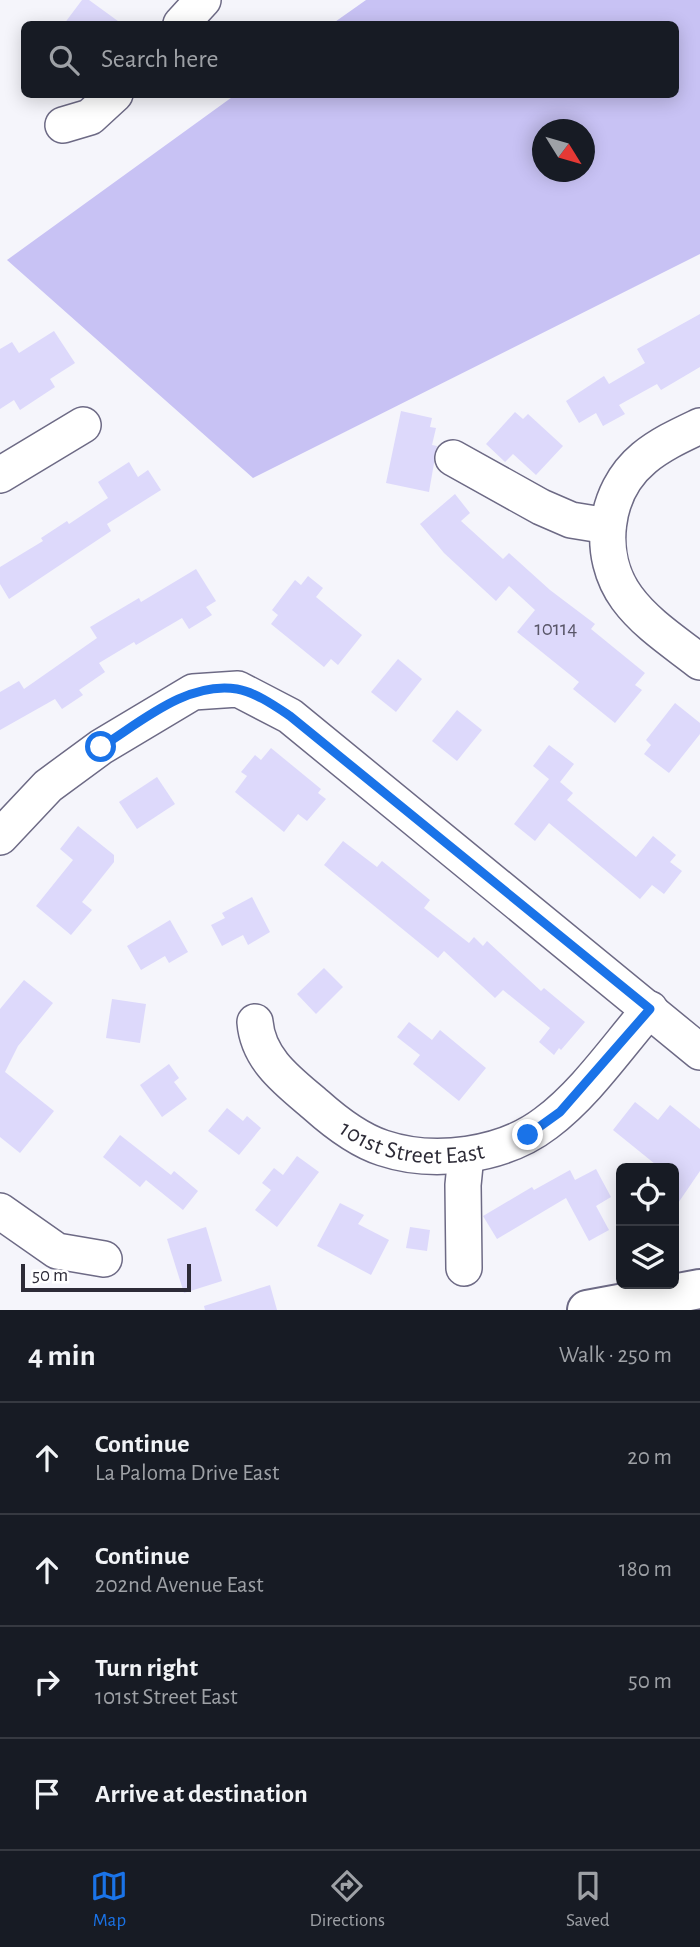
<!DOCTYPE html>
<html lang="en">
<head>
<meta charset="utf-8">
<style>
	body { margin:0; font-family:"Alegreya Sans",sans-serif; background:#20242c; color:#f1f3f6 }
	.controls { position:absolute; right:21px; bottom:21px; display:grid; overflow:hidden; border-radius:10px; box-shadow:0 4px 18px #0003 }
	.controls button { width:63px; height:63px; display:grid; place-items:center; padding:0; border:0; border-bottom:2px solid #363941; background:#171b24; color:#f1f3f6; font:35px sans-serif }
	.compass { position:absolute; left:532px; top:119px; width:63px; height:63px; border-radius:50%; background:#171b24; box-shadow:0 4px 18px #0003; rotate:127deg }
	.scale { position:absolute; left:21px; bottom:18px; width:170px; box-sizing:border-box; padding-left:7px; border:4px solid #2d2b37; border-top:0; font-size:19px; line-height:24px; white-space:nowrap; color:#2d2b37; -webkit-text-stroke:5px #fff; paint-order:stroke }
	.stop { position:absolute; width:21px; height:21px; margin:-16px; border:5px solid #1a73e8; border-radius:50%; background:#fff }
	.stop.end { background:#1a73e8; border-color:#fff; box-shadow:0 2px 7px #0008 }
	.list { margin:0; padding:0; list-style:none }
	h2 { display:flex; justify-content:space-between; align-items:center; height:91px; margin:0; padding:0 28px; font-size:30px }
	h2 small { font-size:23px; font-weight:400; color:#9ea1a6 }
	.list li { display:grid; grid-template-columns:46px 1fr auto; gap:21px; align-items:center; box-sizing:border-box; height:112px; padding:0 28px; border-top:2px solid #363941 }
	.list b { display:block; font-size:26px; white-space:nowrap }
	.list p { margin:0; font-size:23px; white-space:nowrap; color:#9ea1a6 }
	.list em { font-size:23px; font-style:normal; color:#9ea1a6 }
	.icon { flex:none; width:38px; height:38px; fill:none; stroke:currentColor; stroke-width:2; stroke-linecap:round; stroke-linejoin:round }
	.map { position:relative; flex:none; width:700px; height:1310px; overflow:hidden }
	.search { position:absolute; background:#171b24; box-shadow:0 4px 18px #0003; left:21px; right:21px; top:21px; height:77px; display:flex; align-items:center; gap:18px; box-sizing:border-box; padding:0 24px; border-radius:10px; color:#9ea1a6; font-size:26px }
	.sheet { height:539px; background:#171b24 }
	nav { display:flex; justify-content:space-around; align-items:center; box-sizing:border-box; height:98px; border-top:2px solid #363941; background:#171b24; font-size:19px; color:#9ea1a6 }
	nav a { display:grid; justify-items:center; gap:4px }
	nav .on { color:#1a73e8 }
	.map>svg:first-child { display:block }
	.green { fill:#c8c2f4; fill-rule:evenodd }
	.building { fill:#ddd9fb }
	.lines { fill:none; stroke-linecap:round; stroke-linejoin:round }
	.minor-casing { stroke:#6d6a85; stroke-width:38 }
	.major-casing { stroke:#6d6a85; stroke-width:42 }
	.minor { stroke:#fff; stroke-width:35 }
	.major { stroke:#fff; stroke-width:38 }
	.route { stroke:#1a73e8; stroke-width:9 }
	.labels { text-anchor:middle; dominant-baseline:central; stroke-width:5; stroke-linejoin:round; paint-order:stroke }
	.number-label { font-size:21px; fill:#595668 }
	.street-label { font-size:24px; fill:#2d2b37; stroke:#fff }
</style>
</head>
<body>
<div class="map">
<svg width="700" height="1310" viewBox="0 0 700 1310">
	<rect width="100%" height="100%" fill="#f5f5fb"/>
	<!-- green -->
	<path class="green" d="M366,0H700V254L253,478L7,260L235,95L676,94V24H332ZM542,130H584V172H542Z"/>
	<!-- building -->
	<g class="building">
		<polygon points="82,0 89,0 122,24 64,24"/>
		<polygon points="700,314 700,367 661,390 657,384 619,405 625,414 603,426 596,413 579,423 566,401 604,376 609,384 645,363 637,349"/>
		<polygon points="54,331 75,363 50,379 55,387 20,410 14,400 0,409 0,349 12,342 19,353"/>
		<polygon points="401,411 432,418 430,427 436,428 432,445 437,446 429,492 386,483"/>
		<polygon points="515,412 523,419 528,414 563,446 536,475 513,454 505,462 486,444"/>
		<polygon points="129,462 138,477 148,470 161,490 107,524 111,531 9,599 0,584 0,567 43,541 41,538 67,521 69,524 108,498 98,482"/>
		<polygon points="455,494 470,513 461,521 503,559 509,553 550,590 595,624 591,629 645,673 635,685 642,690 615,723 573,689 579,682 517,632 535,610 509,586 496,601 444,553 420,524"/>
		<polygon points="196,569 216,601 206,607 212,615 189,629 182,618 136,645 134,642 99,663 105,672 79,690 83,695 62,709 55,699 0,730 0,692 19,681 24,689 97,638 90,627 139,598 141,602"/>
		<polygon points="308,576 323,588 316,597 362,635 338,665 331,659 324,667 271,624 278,615 272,610 295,580 301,585"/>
		<polygon points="398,659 422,679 396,712 371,692"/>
		<polygon points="675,703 700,723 700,734 669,773 644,754 651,745 646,740"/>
		<polygon points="457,710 482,730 457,761 432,741"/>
		<polygon points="549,745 574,764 560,782 573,793 567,800 636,857 653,836 676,855 670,862 682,871 664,894 652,885 640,899 549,823 535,841 514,824 549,779 533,766"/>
		<polygon points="271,748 321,789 318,793 326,799 307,821 298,814 284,832 235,792 247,776 241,772 255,755 261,760"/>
		<polygon points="157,777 175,804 137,829 119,802"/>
		<polygon points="78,826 114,855 114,862 82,902 92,910 71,935 36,906 73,860 60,849"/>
		<polygon points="343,841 377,867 382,861 430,900 424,908 469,943 474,937 483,946 487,941 541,991 544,988 585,1022 561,1050 559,1048 554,1055 539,1042 550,1028 503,990 495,998 444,951 438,958 324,865"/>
		<polygon points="252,897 270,932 248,945 243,935 222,946 211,925 225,918 222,913"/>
		<polygon points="170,920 188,952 169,963 165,956 141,970 127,946"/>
		<polygon points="324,968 343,987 316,1014 297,994"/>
		<polygon points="24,980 53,1003 18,1046 5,1072 54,1111 20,1153 0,1137 0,1009"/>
		<polygon points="112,999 146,1004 140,1043 106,1038"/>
		<polygon points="409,1022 432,1040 440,1030 486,1068 459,1101 413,1064 420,1055 397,1037"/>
		<polygon points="169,1064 179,1078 174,1082 187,1099 162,1117 140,1085"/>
		<polygon points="635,1102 658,1120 670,1105 700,1129 700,1171 674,1209 674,1168 660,1168 613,1130"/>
		<polygon points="227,1108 243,1121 247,1116 261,1128 239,1155 208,1131"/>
		<polygon points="120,1135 171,1175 174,1171 198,1191 183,1210 146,1180 140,1187 103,1157"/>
		<polygon points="297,1156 319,1172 277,1227 255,1210 271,1190 262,1183 274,1168 283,1175"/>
		<polygon points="596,1169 611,1197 596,1206 609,1230 589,1241 566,1198 497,1239 483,1216 532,1187 534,1190 570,1170 575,1180"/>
		<polygon points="340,1203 364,1215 358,1224 389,1240 371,1275 317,1246"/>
		<polygon points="206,1227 222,1281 184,1293 167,1239"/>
		<polygon points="410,1227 430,1230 427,1251 406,1248"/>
		<polygon points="270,1285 277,1310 205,1310 204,1306"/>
	</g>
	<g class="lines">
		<!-- minor casing -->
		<g class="minor-casing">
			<g id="minor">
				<polyline points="181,24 203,0"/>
				<polyline points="63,125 90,117 115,94"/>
				<path d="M700,426C681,435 661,444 644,458C603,492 596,556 627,598C646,624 676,643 700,662"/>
				<polyline points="453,458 541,507 571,520 608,526"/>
				<polyline points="0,475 83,425"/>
				<polyline points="0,837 48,786 101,747 193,692 238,689 290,716 700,1052"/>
				<path id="s1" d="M255,1022C258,1060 289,1082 316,1105C335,1122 358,1140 383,1148C434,1165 503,1156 546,1123C586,1093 617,1047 650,1009"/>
				<polyline points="0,1211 57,1251 104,1259"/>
				<polyline points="464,1268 463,1185 466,1155"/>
			</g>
		</g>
		<!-- major casing -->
		<g class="major-casing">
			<polyline id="major" points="587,1310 700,1289"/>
		</g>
		<!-- minor -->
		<use href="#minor" class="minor"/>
		<!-- major -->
		<use href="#major" class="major"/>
	</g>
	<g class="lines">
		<!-- route -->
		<path class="route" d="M101,747C141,722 187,681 237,689C255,692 275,706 290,716L650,1009L560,1112L528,1135"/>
	</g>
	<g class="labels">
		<!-- number labels -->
		<g class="number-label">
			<text x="556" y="628">10114</text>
		</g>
		<!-- street labels -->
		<g class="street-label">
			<text stroke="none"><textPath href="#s1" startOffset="214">101st Street East</textPath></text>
		</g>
	</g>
</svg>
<div class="controls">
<button><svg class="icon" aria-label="locate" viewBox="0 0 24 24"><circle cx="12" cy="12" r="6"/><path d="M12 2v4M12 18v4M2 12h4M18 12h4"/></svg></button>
<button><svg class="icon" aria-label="layers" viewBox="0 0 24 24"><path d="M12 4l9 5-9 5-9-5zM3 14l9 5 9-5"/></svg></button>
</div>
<svg class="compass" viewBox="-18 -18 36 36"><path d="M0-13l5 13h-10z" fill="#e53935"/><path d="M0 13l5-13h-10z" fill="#9ea1a6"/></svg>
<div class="scale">50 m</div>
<div class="stop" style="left:101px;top:747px"></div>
<div class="stop end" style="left:528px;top:1135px"></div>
<div class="search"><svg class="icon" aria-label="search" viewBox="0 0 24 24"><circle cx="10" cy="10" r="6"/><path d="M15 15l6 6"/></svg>Search here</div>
</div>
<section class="sheet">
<h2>4 min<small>Walk · 250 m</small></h2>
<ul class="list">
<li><svg class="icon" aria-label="ahead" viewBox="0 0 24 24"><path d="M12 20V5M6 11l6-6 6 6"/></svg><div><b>Continue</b><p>La Paloma Drive East</p></div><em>20 m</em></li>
<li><svg class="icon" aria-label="ahead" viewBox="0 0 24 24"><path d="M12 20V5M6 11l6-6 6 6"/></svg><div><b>Continue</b><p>202nd Avenue East</p></div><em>180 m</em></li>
<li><svg class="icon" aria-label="right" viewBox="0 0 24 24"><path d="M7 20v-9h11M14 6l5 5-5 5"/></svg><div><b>Turn right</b><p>101st Street East</p></div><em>50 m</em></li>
<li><svg class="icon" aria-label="arrive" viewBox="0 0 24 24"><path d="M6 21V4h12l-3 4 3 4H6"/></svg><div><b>Arrive at destination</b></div></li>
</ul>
</section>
<nav>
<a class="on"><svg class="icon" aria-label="map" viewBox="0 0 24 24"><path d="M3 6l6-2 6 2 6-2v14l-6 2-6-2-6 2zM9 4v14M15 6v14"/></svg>Map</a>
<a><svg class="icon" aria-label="directions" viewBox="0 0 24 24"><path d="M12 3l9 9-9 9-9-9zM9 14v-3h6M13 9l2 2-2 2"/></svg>Directions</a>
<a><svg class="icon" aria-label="saved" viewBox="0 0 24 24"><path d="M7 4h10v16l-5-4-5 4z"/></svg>Saved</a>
</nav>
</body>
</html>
